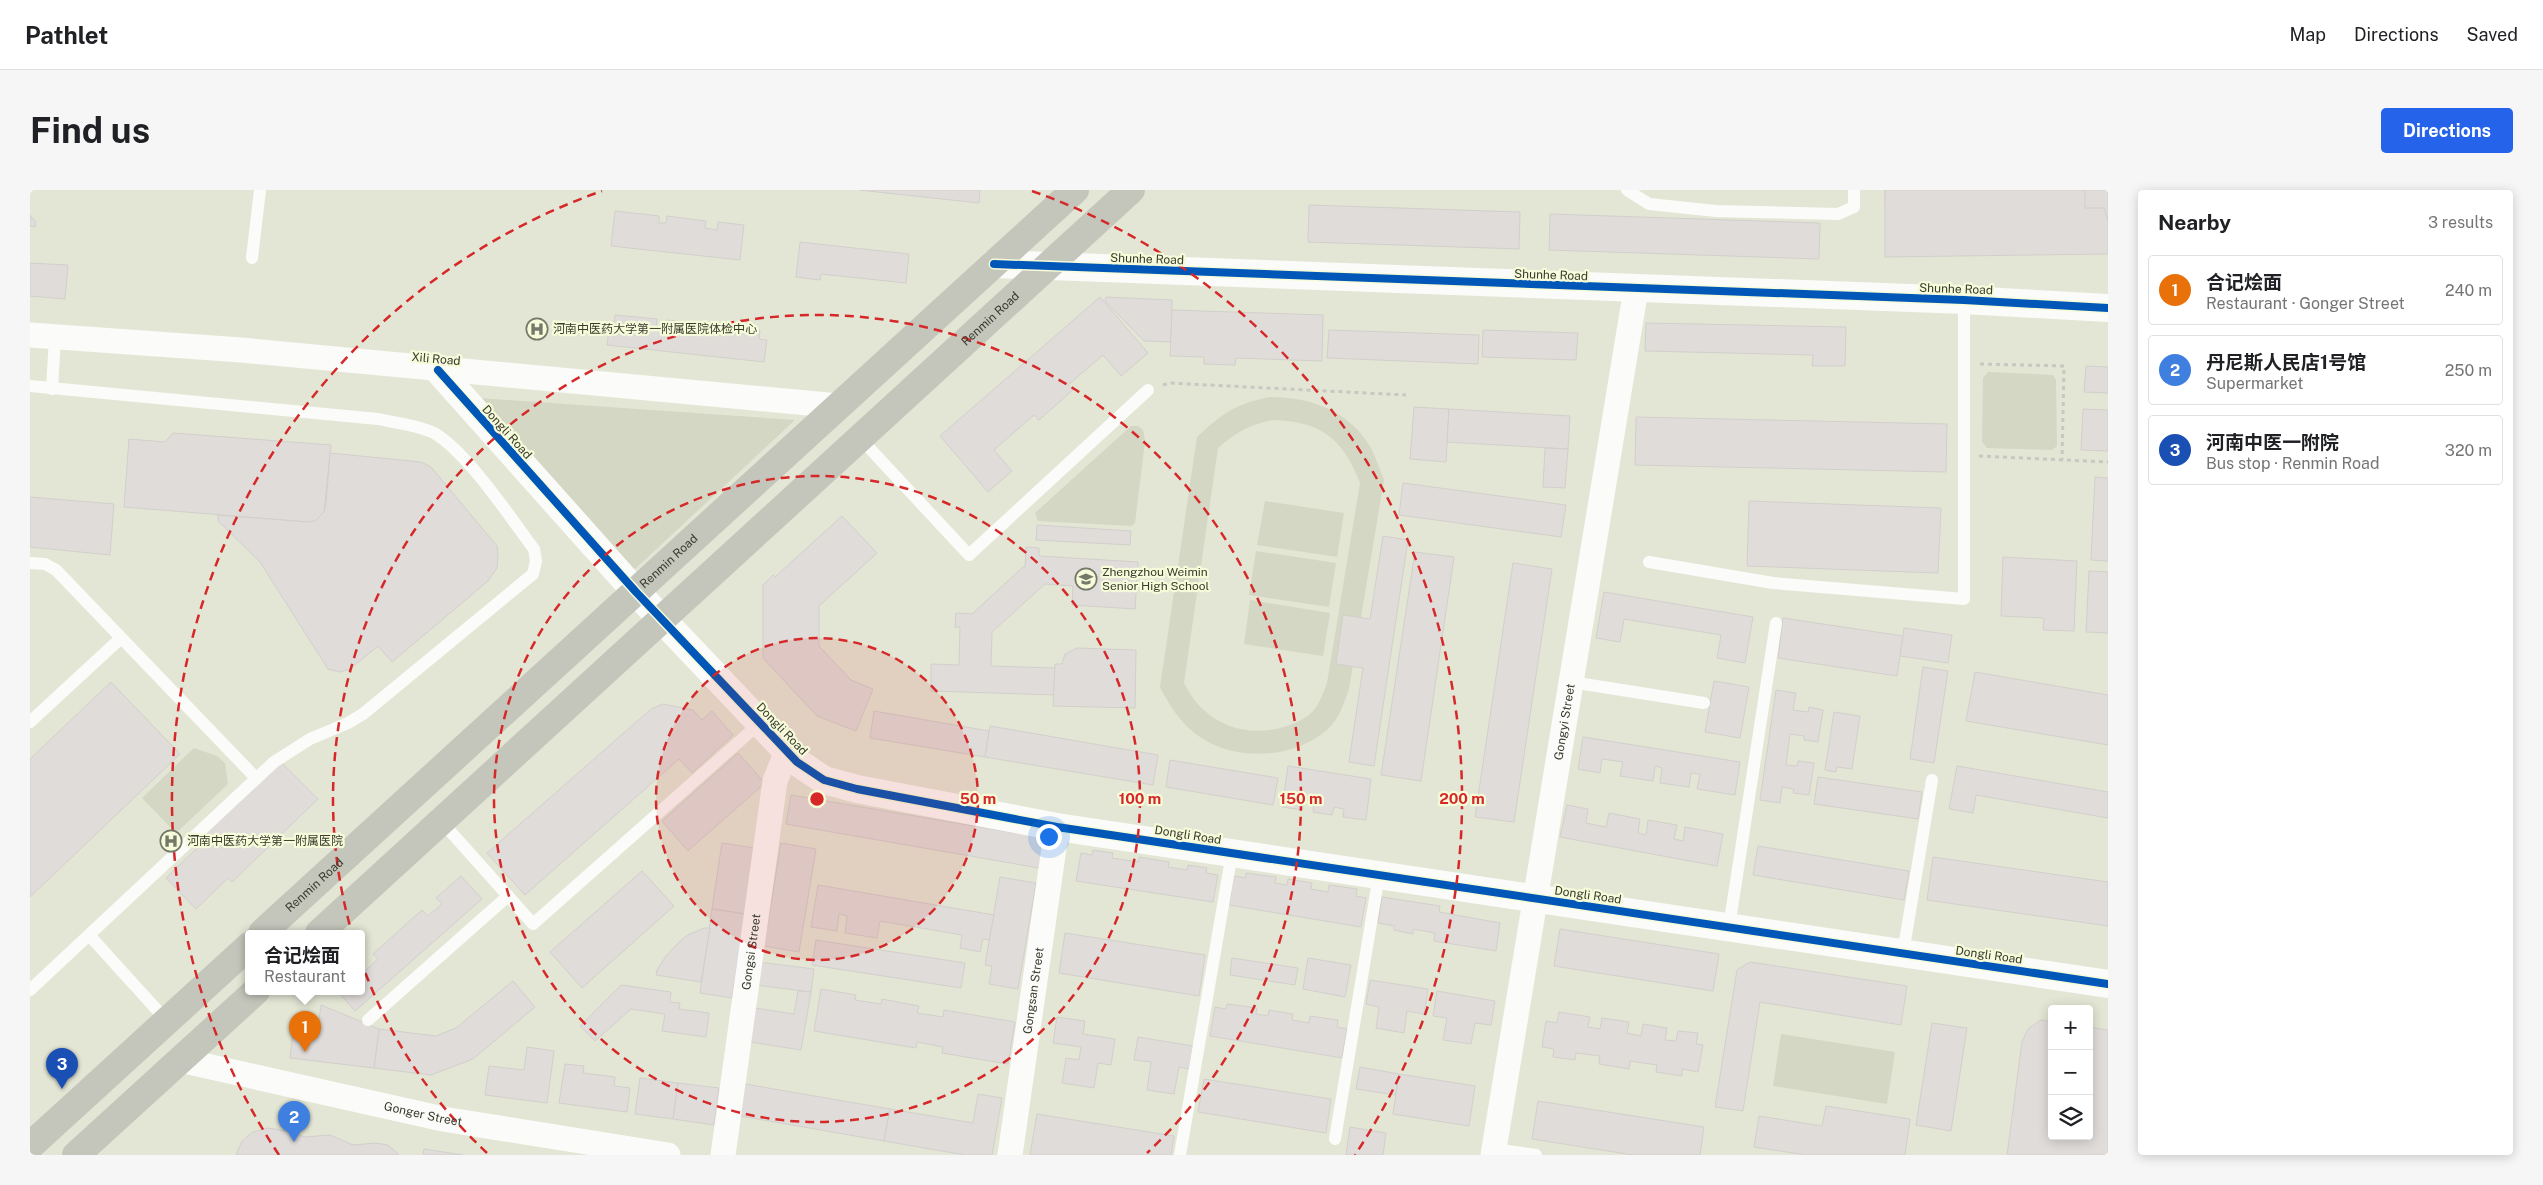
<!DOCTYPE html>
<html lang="en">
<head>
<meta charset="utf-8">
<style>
	body { margin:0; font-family:"Public Sans","Noto Sans SC",sans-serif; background:#f6f6f6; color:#202124 }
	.controls { position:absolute; right:15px; bottom:15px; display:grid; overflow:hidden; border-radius:5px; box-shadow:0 2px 12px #0003 }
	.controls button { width:45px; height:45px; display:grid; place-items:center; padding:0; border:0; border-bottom:1px solid #e0e0e0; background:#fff; color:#202124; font:25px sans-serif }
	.you { position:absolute; left:1018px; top:646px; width:18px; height:18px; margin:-12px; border:4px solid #fff; border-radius:50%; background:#1a73e8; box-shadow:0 0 0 8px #1a73e833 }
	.badge { display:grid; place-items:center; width:32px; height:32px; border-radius:50%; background:#2563eb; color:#fff; font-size:16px; font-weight:700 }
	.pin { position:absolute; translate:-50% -41px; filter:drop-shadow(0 1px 2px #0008) }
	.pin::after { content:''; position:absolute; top:26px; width:18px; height:15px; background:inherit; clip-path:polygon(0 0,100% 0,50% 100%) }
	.popup { position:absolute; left:215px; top:740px; width:120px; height:65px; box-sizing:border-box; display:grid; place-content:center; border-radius:5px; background:#fff; filter:drop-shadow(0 1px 4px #0005); font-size:16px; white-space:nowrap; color:#757577 }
	.popup b { font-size:19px; color:#202124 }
	.popup::after { content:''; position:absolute; left:50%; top:100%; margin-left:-10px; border:10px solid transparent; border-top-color:#fff }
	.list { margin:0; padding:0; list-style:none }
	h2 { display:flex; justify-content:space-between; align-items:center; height:65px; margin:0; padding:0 20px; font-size:21px }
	h2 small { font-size:16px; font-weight:400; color:#757577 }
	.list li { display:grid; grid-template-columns:32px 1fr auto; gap:15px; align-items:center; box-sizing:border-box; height:70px; margin:0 10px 10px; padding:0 10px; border:1px solid #e0e0e0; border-radius:5px }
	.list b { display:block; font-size:19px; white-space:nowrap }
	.list p { margin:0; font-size:16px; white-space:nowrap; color:#757577 }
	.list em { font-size:16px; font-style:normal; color:#757577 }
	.icon { flex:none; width:28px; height:28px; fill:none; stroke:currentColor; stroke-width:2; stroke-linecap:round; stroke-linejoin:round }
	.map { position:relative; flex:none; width:2078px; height:965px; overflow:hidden; border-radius:5px }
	header { display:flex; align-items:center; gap:30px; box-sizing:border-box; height:70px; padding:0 25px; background:#fff; border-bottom:1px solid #e0e0e0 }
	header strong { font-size:24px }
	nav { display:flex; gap:28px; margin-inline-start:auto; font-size:18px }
	.intro { display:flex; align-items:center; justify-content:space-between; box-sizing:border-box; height:120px; padding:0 30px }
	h1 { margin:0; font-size:35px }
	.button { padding:12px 22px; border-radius:5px; background:#2563eb; color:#fff; font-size:18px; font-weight:700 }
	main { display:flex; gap:30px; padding:0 30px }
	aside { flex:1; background:#fff; border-radius:5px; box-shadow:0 2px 12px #0003 }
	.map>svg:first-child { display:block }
	.green { fill:#d4d7c3; fill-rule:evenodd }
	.building { fill:#e0dcd9; stroke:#d2cfcc }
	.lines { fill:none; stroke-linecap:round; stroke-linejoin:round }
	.path { stroke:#c7c8c1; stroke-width:3; stroke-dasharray:4 4; stroke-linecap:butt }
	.lane { stroke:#fbfbf9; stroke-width:12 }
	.street { stroke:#fbfbf9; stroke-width:25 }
	.secondary { stroke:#fbfbf9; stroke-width:28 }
	.primary { stroke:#c4c6bc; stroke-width:28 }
	.cycleway-casing { stroke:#f6fbd9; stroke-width:11 }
	.cycleway { stroke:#0057b8; stroke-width:8 }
	.ring { fill:none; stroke:#d62828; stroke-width:2.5; stroke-dasharray:9 6 }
	.labels { text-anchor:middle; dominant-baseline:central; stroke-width:4.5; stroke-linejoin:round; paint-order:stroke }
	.street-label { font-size:12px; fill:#3a3b2e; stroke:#f6fbd9 }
	.poi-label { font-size:12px; fill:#3a3b2e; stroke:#f6fbd9; text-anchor:start }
	.centre { fill:#d62828; stroke:#f6fbd9; stroke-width:2.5 }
	.ring-label { font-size:15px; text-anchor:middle; font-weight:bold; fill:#d62828; stroke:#f6fbd9; stroke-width:4.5; stroke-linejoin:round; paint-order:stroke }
</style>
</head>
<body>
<header>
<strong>Pathlet</strong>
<nav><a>Map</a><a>Directions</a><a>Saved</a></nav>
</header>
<div class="intro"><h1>Find us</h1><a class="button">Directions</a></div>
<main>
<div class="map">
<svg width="2078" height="965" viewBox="0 0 2078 965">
	<rect width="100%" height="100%" fill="#e3e6d4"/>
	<!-- green -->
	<g class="green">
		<polygon points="1958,182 2023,185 2026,190 2027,256 2022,260 1957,258 1952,252 1953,188"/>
		<path d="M1239,207C1280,207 1319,220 1341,258C1346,268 1350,280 1354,290L1319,499C1314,513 1309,529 1298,539C1264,569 1207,572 1170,547C1152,535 1140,517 1130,497L1167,247C1193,223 1204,215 1239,207ZM1242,230C1290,231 1313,248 1330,293L1297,493C1293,503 1290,513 1283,521C1277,528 1266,533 1257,536C1215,550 1173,533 1154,493L1188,258C1205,243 1219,235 1242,230Z"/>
		<polygon points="449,208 765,230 604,380"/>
		<polygon points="1101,236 1108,236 1113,240 1115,251 1105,333 1101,336 1008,331 1005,323"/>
		<polygon points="1235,311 1314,323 1307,367 1227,355"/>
		<polygon points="1226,361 1306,373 1299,417 1219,405"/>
		<polygon points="1220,410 1300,423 1293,466 1214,454"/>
		<polygon points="164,558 187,566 195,573 198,594 146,643 112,608"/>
		<polygon points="1751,844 1865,862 1857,914 1743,896"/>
	</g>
	<!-- building -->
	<g class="building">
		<polygon points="829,0 950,0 949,13"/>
		<polygon points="1855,0 1991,0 1991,18 1951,18 1942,37 1923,48 1912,49 1892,41 1884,34 1877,17 1855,17"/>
		<polygon points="1855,0 2078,0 2078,64 1855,67"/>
		<polygon points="2055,0 2078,0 2078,31 2074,18 2055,18"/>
		<polygon points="1279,15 1490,22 1489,59 1278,52"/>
		<polygon points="585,21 629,26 629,33 636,33 637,26 676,31 675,38 687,40 688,32 714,35 710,70 581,56"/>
		<polygon points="1520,24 1790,33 1789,69 1519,60"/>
		<polygon points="0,25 6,32 5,37 0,36"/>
		<polygon points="770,52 879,64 876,93 791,84 790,90 766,87"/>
		<polygon points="0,73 38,75 35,109 0,106"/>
		<polygon points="1070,107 1118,163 1091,186 1073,165 1038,195 1043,200 1009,230 1004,225 964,260 982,281 958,302 910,246"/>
		<polygon points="1076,107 1142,110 1141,152 1114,151 1075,111"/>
		<polygon points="1142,120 1293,125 1292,171 1206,168 1205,175 1174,174 1174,167 1140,166"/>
		<polygon points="585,125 627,129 626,138 635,139 636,130 677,134 676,143 689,145 690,136 730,140 729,149 737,150 734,172 577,155 580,133 584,133"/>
		<polygon points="1616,133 1816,137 1815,176 1782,176 1783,165 1615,161"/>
		<polygon points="1299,140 1449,145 1448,174 1297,168"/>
		<polygon points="1453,140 1548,143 1546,170 1452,167"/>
		<polygon points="2056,176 2078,177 2078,203 2054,202"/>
		<polygon points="1384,217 1419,219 1416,272 1380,269"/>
		<polygon points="1419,219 1540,226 1538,259 1417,252"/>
		<polygon points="2053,219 2078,220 2078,261 2051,260"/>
		<polygon points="1606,227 1917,234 1916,282 1605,275"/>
		<polygon points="143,243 301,255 294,322 285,331 278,332 94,317 99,249 135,252"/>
		<polygon points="1515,258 1538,259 1535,298 1513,297"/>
		<polygon points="300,263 391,272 401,277 467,356 468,366 467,378 458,391 362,472 348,456 320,479 310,482 298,479 230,372 188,331 188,325 278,332 285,331 294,322 296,314"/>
		<polygon points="2065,287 2078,288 2078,371 2061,370"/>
		<polygon points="1373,293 1536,315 1531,347 1369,325"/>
		<polygon points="0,307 84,314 80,365 0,357"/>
		<polygon points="1719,311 1911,318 1908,383 1717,376"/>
		<polygon points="812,326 847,363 789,416 789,456 821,490 843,499 826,541 787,526 733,468 733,395 743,385 745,387"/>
		<polygon points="1007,335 1101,341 1100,355 1006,350"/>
		<polygon points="1353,346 1378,350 1344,576 1319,572 1333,478 1306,474 1313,425 1340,429"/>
		<polygon points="996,357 1009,358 1009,366 1108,372 1105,419 1042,415 1043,396 1015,394 962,442 961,476 1025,478 1024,505 901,501 901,474 929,475 930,437 925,437 926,423 942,424 993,377 995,377"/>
		<polygon points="1385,362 1424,367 1391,591 1351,585"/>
		<polygon points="1973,367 2047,371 2044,441 2013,440 2014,428 1971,426"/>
		<polygon points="1483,373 1522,379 1484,632 1445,627"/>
		<polygon points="2059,381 2078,382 2078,443 2056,442"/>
		<polygon points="1574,402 1723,427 1715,473 1687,468 1691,445 1594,429 1590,452 1566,448"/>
		<polygon points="1753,428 1873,446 1867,486 1748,468"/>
		<polygon points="1874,438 1922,445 1918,473 1870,466"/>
		<polygon points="1047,458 1106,460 1105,518 1023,516 1025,474 1032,474 1035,464"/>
		<polygon points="1893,477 1918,481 1904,573 1880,569"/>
		<polygon points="1945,482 2078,505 2078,555 1936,531"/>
		<polygon points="1684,491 1719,497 1710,548 1675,542"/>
		<polygon points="81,492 150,564 0,707 0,569"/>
		<polygon points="1746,500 1766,503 1763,520 1778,522 1779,517 1793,520 1788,552 1774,550 1774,546 1760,544 1756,575 1767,576 1768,571 1784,573 1779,605 1763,603 1764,599 1752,597 1750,613 1730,610"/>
		<polygon points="633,514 663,520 672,530 682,521 703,545 662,583 649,569 495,705 457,663 621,519"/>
		<polygon points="844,521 959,541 955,567 840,548"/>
		<polygon points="1804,522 1830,526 1822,579 1807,577 1806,582 1795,580"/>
		<polygon points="960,536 1128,565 1123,595 955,567"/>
		<polygon points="1553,547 1710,572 1705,605 1667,599 1670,584 1661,583 1659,597 1630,593 1632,578 1625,576 1623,591 1590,586 1593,572 1572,569 1570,583 1548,579"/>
		<polygon points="708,563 735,593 658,661 632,631"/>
		<polygon points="1140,570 1248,588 1243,615 1136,597"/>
		<polygon points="250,571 288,609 202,692 198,688 166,719 136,688 168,657 164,653"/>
		<polygon points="1258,576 1341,589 1336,630 1313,627 1314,619 1304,617 1302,625 1283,622 1284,611 1273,610 1272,620 1252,617"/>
		<polygon points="1927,576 2078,602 2078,628 1946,605 1943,623 1919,619"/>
		<polygon points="1788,587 1892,602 1888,629 1784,614"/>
		<polygon points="761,605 1014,648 1009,678 756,634"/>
		<polygon points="1537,615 1558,619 1556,633 1576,637 1579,623 1610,629 1608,643 1616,645 1618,630 1647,635 1644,649 1653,651 1655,637 1693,644 1687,676 1530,647"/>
		<polygon points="692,653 725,658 715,724 682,719"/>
		<polygon points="751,653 786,659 769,762 734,756"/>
		<polygon points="1728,656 1879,681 1874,710 1723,685"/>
		<polygon points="1063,660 1083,663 1082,668 1109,672 1109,667 1139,672 1138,677 1157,680 1158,675 1177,678 1176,683 1188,685 1183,712 1046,691 1051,663 1062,665"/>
		<polygon points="1903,667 2078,692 2078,736 1897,710"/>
		<polygon points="612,681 644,716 552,798 520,762"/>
		<polygon points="1216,683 1246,687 1245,693 1257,695 1258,689 1282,693 1281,699 1298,702 1299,695 1327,699 1326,706 1336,708 1331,737 1199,715 1204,686 1215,688"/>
		<polygon points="431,686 452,709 325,821 307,801 331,801 331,779 334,782 348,769 343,764 392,720 398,726 412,714 406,708"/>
		<polygon points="970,687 1006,693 988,799 959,794 962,776 955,775"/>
		<polygon points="788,695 964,725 959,750 953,749 950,762 930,758 932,745 850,731 847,748 815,743 817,726 809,724 807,741 781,737"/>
		<polygon points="1352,707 1410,716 1409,722 1470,733 1466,761 1404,751 1405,743 1383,739 1383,744 1364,740 1364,736 1348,733"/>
		<polygon points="682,719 715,724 702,808 670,803"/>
		<polygon points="674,738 680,738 671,792 626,785 627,780 636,766 649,752 658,745"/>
		<polygon points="1530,739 1689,764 1683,801 1524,776"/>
		<polygon points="1035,743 1175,765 1169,806 1029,783"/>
		<polygon points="786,750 935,773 931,798 782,775"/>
		<polygon points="1202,768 1268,778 1265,795 1200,785"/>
		<polygon points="1278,768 1321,775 1315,807 1273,799"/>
		<polygon points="728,772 784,779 781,802 725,795"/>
		<polygon points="1720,772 1877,796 1871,835 1730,812 1713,921 1685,917 1707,780"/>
		<polygon points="1340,790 1398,799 1394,824 1377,821 1374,843 1346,838 1349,817 1336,814"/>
		<polygon points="483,791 505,817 443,869 401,885 344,878 349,839 406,846 426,838"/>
		<polygon points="591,795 641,802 640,812 650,813 649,819 679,823 676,847 632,841 635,824 601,819 565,851 550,836"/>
		<polygon points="791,799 826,805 825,810 851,814 852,809 889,816 887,823 913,827 914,820 985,832 978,874 912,863 913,857 887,852 886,858 784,841"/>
		<polygon points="768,801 781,802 771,860 720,852 725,818 764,824"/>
		<polygon points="1407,801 1465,811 1461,835 1445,833 1441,854 1413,850 1417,828 1403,826"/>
		<polygon points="1197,814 1227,818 1226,824 1238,826 1239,820 1263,824 1262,830 1279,833 1280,826 1308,830 1307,837 1317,839 1312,868 1180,846 1185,817 1196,819"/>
		<polygon points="291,815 349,839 344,878 260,868 263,842 287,846"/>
		<polygon points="1529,822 1560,827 1558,837 1570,839 1572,828 1599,832 1597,843 1611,846 1613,834 1637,838 1635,850 1646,851 1648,841 1668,843 1666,854 1673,855 1668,882 1652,879 1652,886 1626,882 1627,875 1600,871 1599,879 1569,874 1570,866 1546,863 1545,870 1523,867 1524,859 1512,857 1516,831 1527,833"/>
		<polygon points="1027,827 1055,831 1053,844 1085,849 1081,875 1068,873 1064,898 1032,893 1036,868 1049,870 1051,857 1023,853"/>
		<polygon points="2011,830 2022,832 2022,946 2059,946 2059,837 2078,840 2078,965 1977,965 1992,852 1998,839"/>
		<polygon points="1902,833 1937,838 1921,941 1886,935"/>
		<polygon points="1108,847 1163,856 1159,879 1149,877 1144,904 1117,900 1121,872 1104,870"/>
		<polygon points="497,857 524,861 517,913 455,905 459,876 494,880"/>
		<polygon points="535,874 554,876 553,883 585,887 584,896 600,898 597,922 529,913"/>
		<polygon points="1330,877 1369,884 1366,905 1326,899"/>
		<polygon points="1369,884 1445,896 1439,936 1363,924"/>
		<polygon points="610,888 648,893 643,929 605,924"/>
		<polygon points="1174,889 1301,909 1296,943 1168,922"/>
		<polygon points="648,893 689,898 684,935 643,929"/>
		<polygon points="715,894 860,919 854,951 710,926"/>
		<polygon points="948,904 972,908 962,965 935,965 854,951 860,919 943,933"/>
		<polygon points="1508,911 1674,937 1670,965 1603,965 1502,949"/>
		<polygon points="1796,916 1880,929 1875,965 1776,965 1724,957 1729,926 1792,936"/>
		<polygon points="1007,924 1144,946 1141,965 1000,965"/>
		<polygon points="1320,937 1356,943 1353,965 1316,965"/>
		<polygon points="238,938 262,942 274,947 300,945 323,955 345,953 358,955 369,965 206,965 212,951 223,942"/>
		<polygon points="394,959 433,965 393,965"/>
	</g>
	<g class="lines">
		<!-- path -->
		<g class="path">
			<polyline points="1950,174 2034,176 2032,270"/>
			<polyline points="1133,195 1139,193 1376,205"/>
			<polyline points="1949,266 2078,272"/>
		</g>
		<!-- lane -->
		<g class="lane">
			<polyline points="1597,0 1619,14 1686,21 1808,24 1824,17 1824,0"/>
			<polyline points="222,68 230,0"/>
			<path d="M0,196L348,229C366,233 388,235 404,243C438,263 479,326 504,359L506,371L503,384L333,524L318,533L280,549L244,572L0,800"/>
			<polyline points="22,199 25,147"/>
			<polyline points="830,248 939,365 1118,200"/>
			<polyline points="1619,372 1743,393 1934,409 1934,110"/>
			<polyline points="0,373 15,374 26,380 226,588"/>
			<polyline points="1541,492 1674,513"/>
			<polyline points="0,532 91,448"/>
			<polyline points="411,631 503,734 730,533"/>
			<polyline points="1699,737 1746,433"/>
			<polyline points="59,745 137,831"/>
			<polyline points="1873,763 1902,590"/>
			<polyline points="338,830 478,706"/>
			<polyline points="1305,949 1349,685"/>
			<polyline points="1464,959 1506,965"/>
			<polyline points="1150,965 1202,663"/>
		</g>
		<!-- street -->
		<g class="street">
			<polyline points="0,145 211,160 809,216"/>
			<path id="s1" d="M150,870L413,929L638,965"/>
			<path id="s2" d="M693,965L745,591L757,561"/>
			<path id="s3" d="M980,965L1027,637"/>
			<path id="s4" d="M1463,965L1606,99"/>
		</g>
		<!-- secondary -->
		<g class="secondary">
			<polyline points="964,74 1934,110 2078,118"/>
			<polyline points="408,180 606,402 767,572 794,590 827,599 1027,637 2078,794"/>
		</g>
		<!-- primary -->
		<g class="primary">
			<path id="s5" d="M232,743L1045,0"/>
			<path id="s6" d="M289,743L1101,0"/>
			<polyline points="0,956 219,756"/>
			<polyline points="46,965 226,801"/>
		</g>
		<!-- cycleway casing -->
		<g class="cycleway-casing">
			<g id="cycleway">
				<polyline points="964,74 1934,110 2078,118"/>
				<polyline points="408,180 606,402 767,572 794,590 827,599 1027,637 2078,794"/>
			</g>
		</g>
		<!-- cycleway -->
		<use href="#cycleway" class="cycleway"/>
	</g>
	<!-- distance rings -->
	<circle cx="787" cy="609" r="161" fill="#d62828" fill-opacity=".12"/>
	<g class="ring">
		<circle cx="787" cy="609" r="161"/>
		<circle cx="787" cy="609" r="323"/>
		<path d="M457 963A484 484 0 1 1 1117 963"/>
		<path d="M249 965A645 645 0 0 1 572 1M1002 1A645 645 0 0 1 1325 965"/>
	</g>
	<!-- icons -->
	<defs>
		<g id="hospital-ring" transform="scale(1.125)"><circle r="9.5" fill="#f6fbd9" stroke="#757768" stroke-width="1.5"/><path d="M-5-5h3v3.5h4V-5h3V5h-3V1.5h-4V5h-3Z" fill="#757768"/></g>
		<g id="school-ring" transform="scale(1.125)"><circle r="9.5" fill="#f6fbd9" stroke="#757768" stroke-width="1.5"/><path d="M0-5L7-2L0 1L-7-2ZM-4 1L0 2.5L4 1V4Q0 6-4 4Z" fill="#757768"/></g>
	</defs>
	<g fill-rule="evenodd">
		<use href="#hospital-ring" x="507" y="139"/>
		<use href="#school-ring" x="1056" y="389"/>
		<use href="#hospital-ring" x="141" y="651"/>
	</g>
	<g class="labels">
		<!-- street labels -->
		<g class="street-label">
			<text transform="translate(1117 69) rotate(2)">Shunhe Road</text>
			<text transform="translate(1521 85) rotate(2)">Shunhe Road</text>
			<text transform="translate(1926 99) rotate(2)">Shunhe Road</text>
			<text stroke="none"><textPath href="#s6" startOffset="910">Renmin Road</textPath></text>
			<text transform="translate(406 169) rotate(5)">Xili Road</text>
			<text transform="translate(477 242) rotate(48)">Dongli Road</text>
			<text stroke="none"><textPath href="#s5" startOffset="551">Renmin Road</textPath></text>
			<text stroke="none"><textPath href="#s4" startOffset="439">Gongyi Street</textPath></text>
			<text transform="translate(752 539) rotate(46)">Dongli Road</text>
			<text transform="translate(1158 645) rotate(9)">Dongli Road</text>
			<text stroke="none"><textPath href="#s5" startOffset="71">Renmin Road</textPath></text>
			<text transform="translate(1558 705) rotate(8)">Dongli Road</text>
			<text stroke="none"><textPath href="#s2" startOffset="205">Gongsi Street</textPath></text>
			<text transform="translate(1959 765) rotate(8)">Dongli Road</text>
			<text stroke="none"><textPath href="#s3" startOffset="166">Gongsan Street</textPath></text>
			<text stroke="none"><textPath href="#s1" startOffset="249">Gonger Street</textPath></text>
		</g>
		<!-- poi labels -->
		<g class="poi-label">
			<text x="523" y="139">河南中医药大学第一附属医院体检中心</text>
			<text x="1072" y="382">Zhengzhou Weimin<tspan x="1072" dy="14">Senior High School</tspan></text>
			<text x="157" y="651">河南中医药大学第一附属医院</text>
		</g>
	</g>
	<circle cx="787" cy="609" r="8" class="centre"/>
	<g class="ring-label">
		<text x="948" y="614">50 m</text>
		<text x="1110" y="614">100 m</text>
		<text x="1271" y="614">150 m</text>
		<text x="1432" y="614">200 m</text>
	</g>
</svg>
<div class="controls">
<button>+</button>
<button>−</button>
<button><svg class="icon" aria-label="layers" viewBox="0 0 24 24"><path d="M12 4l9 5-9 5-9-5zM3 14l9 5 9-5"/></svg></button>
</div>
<div class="you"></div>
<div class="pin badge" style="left:275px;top:862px;background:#e8710a">1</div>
<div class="popup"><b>合记烩面</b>Restaurant</div>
<div class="pin badge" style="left:264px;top:952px;background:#3f7fe0">2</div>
<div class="pin badge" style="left:32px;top:899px;background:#1a4fb4">3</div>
</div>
<aside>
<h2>Nearby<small>3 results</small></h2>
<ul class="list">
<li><span class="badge" style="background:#e8710a">1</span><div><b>合记烩面</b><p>Restaurant · Gonger Street</p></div><em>240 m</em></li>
<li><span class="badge" style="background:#3f7fe0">2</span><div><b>丹尼斯人民店1号馆</b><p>Supermarket</p></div><em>250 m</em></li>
<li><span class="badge" style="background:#1a4fb4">3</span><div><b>河南中医一附院</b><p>Bus stop · Renmin Road</p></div><em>320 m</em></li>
</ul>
</aside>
</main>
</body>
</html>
